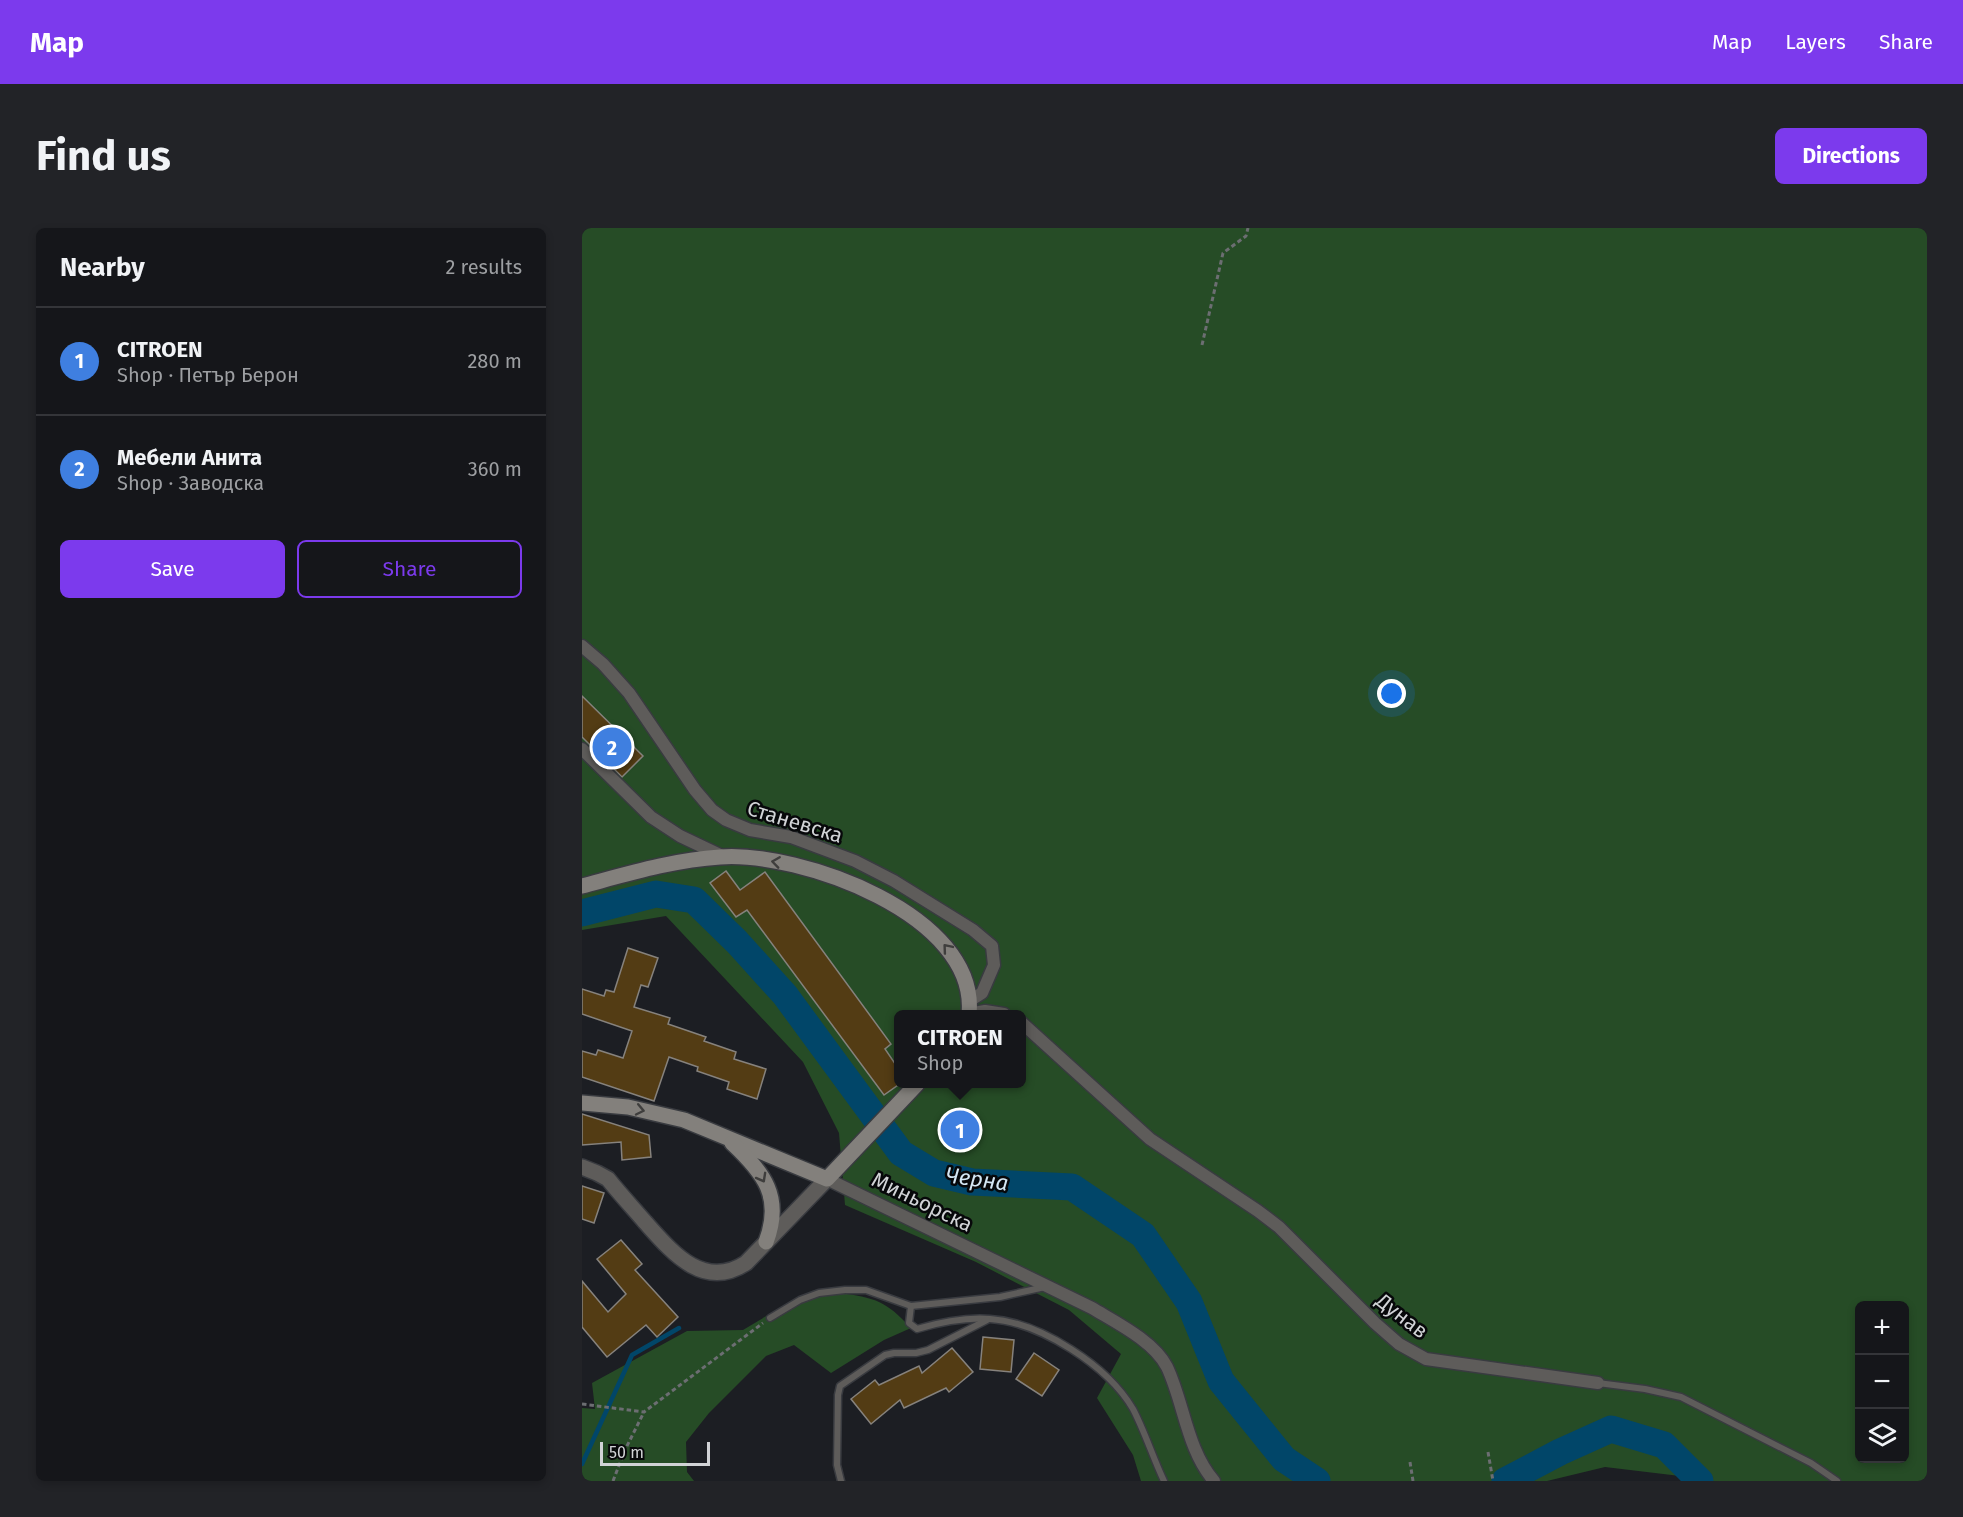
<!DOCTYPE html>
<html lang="en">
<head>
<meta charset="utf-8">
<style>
	body { margin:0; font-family:"Fira Sans",sans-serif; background:#222327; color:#f1f3f6 }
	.controls { position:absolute; right:18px; bottom:18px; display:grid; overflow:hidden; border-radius:9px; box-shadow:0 3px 9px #0003 }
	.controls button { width:54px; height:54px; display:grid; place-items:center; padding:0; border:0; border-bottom:2px solid #343539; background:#15161a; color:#f1f3f6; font:30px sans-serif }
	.scale { position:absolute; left:18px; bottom:15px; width:110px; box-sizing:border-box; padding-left:6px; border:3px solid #d1d3d6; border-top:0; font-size:16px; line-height:21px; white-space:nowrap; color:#d1d3d6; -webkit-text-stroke:4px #07080a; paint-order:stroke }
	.you { position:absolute; left:810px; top:466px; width:21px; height:21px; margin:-15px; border:4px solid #fff; border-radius:50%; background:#1a73e8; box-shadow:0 0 0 9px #1a73e833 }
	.badge { display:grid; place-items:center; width:39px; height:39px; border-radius:50%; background:#7c3aed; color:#fff; font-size:20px; font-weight:700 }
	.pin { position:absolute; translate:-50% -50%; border:3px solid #fff; box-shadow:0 2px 6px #0006 }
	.popup { position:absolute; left:312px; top:782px; width:132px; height:78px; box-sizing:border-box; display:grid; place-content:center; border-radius:9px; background:#15161a; filter:drop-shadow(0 2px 4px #0005); font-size:20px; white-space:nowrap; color:#9d9fa2 }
	.popup b { font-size:22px; color:#f1f3f6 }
	.popup::after { content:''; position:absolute; left:50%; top:100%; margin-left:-12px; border:12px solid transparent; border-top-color:#15161a }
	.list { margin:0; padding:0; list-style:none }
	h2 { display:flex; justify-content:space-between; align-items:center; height:78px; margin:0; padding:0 24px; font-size:26px }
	h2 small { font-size:20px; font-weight:400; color:#9d9fa2 }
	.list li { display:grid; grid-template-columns:39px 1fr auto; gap:18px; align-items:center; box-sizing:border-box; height:108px; padding:0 24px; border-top:2px solid #343539 }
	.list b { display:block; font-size:22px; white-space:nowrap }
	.list p { margin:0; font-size:20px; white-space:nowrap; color:#9d9fa2 }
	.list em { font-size:20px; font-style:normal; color:#9d9fa2 }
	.actions { display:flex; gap:12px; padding:18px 24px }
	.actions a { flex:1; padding:14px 0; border:2px solid #7c3aed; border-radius:9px; text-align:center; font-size:21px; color:#7c3aed }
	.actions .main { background:#7c3aed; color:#fff }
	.icon { flex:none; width:33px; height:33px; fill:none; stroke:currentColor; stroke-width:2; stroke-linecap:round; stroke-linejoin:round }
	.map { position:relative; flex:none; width:1345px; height:1253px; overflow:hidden; border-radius:9px }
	header { display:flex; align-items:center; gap:36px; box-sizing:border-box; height:84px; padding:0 30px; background:#7c3aed; color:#fff }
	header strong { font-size:28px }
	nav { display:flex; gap:33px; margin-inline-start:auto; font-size:21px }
	.intro { display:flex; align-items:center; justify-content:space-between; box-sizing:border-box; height:144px; padding:0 36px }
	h1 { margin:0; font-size:42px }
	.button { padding:15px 27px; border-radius:9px; background:#7c3aed; color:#fff; font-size:21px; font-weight:700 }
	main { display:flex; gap:36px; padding:0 36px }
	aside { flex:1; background:#15161a; border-radius:9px; box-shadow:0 3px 9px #0003 }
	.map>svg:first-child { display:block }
	.green { fill:#264c26; fill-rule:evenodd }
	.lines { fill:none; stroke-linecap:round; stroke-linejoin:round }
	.stream { stroke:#014669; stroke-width:4.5 }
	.river { stroke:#014669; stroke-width:27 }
	.building { fill:#533c14; stroke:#86827d; stroke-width:1.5 }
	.service-casing { stroke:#393b40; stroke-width:9 }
	.minor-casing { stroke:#393b40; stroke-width:15 }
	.tertiary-casing { stroke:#393b40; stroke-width:18 }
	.secondary-casing { stroke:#393b40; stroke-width:18 }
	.path { stroke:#6c6e72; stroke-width:3; stroke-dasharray:4.5 3; stroke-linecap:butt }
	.service { stroke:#5e5c5a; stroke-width:6 }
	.minor { stroke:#5e5c5a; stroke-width:12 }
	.tertiary { stroke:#5e5c5a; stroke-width:15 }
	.secondary { stroke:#83807c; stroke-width:15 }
	.oneway { stroke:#3f3e3d }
	.labels { text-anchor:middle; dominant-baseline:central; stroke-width:5; stroke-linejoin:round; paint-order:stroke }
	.street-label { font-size:21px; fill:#d1d3d6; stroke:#07080a }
	.water-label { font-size:22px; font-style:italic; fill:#d4e7f4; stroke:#07080a }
</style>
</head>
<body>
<header>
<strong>Map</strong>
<nav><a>Map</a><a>Layers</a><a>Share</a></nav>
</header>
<div class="intro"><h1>Find us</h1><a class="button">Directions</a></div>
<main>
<aside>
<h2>Nearby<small>2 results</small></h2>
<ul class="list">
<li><span class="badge" style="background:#3f7fe0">1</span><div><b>CITROEN</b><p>Shop · Петър Берон</p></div><em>280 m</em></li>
<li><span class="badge" style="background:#3f7fe0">2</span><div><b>Мебели Анита</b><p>Shop · Заводска</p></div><em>360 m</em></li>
</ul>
<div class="actions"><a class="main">Save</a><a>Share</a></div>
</aside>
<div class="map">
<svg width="1345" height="1253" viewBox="0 0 1345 1253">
	<rect width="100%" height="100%" fill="#1c1e23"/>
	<!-- green -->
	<g class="green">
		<path d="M0,0H1345V1253H1101L1098,1248L1023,1239L965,1253H559L551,1227L515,1170L539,1126L487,1082L394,1034L263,977L257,905L221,834L84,688L0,702ZM316,786H440V856H316ZM1278,1078H1322V1230H1278Z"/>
		<path d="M258,1065C294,1070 304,1073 329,1100L302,1112L249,1145L212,1117L184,1128L127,1185L104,1214L105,1244L112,1253H0V1180L13,1181L10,1155L105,1103L161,1102L211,1072Z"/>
	</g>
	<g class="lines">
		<!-- stream -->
		<polyline class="stream" points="0,1236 50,1127 97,1100"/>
		<!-- river -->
		<g class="river">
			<polyline points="0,685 74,666 112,672 155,714 203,767 319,925 352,945 390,954 490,959 561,1007 607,1074 639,1153 702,1231 735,1253"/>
			<polyline points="923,1253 978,1224 1029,1201 1082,1217 1118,1253"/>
		</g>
	</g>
	<!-- building -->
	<g class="building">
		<polygon points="0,468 61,528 40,549 0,509"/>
		<polygon points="144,643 158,662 183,644 309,816 303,821 316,840 316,857 302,867 165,682 154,689 128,655"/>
		<polygon points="46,720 76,730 66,759 59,757 52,779 88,790 86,796 124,809 122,813 154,824 152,831 184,841 175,871 145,861 147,854 115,843 116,839 87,829 72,873 0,849 0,823 14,827 16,822 41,830 50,803 0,786 0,761 22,768 24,762 32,764"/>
		<polygon points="0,886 67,907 69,929 40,932 39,914 0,917"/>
		<polygon points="0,958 22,965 12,995 0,991"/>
		<polygon points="39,1012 60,1036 53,1042 96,1089 75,1109 64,1097 25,1129 0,1099 0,1053 26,1084 44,1066 15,1031"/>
		<polygon points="401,1109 432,1112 429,1144 398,1141"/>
		<polygon points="370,1120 391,1144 367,1164 364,1160 322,1180 318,1172 289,1196 269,1171 293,1152 297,1157 337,1138 340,1145"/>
		<polygon points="452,1125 477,1142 460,1168 434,1151"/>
	</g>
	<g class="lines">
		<!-- service casing -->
		<g class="service-casing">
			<g id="service">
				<polyline points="329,1078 418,1069 463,1059"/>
				<path d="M188,1090L218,1072L237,1065L263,1062H284L329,1078L327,1095L335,1101C359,1094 383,1089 408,1091C458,1094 526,1138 551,1181C563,1204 571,1230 582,1253"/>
				<polyline points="1016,1155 1063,1161 1099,1169 1229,1235 1255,1253"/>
				<polyline points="259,1253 255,1237 256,1167 258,1158 303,1127 312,1125 334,1125 346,1122 405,1092"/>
			</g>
		</g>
		<!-- minor casing -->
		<g class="minor-casing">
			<g id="minor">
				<polyline points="0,418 21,436 47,465 113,562 130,582 144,592 168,602 209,609 273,633 312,653 391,702 410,718 412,737 400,765 389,772"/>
				<polyline points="0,521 69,589 98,608 140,628"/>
				<polyline points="387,786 403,783 422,786"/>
				<polyline points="440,795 568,911 676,983 697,999 793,1095 817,1116 844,1131 1016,1155"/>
				<path d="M245,951L510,1080C533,1094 572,1113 585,1139C602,1175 605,1222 632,1253"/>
			</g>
		</g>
		<!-- tertiary casing -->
		<g class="tertiary-casing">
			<path id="tertiary" d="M0,939L15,945L26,951C38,966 51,980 63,994C89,1023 121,1063 164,1035L245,951"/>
		</g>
		<!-- secondary casing -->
		<g class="secondary-casing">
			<g id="secondary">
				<path d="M0,658C45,646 91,632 138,629C218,623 397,687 387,786"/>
				<polyline points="0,875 46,879 102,892 245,951 335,856"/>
				<path d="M150,915C182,945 201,969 184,1014"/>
			</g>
		</g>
		<!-- path -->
		<g class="path">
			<polyline points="620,117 641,25 664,8 666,0"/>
			<polyline points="0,1176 62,1184 181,1095"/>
			<polyline points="906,1224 911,1253"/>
			<polyline points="828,1234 831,1253"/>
			<polyline points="31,1253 43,1222 62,1184"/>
		</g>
		<!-- service -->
		<use href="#service" class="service"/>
		<!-- minor -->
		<use href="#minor" class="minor"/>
		<!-- tertiary -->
		<use href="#tertiary" class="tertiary"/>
		<!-- secondary -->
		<use href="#secondary" class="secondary"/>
	</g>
	<!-- one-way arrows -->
	<defs><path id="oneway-chevron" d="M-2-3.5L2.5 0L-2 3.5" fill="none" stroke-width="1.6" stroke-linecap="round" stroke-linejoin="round" transform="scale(1.5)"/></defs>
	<g class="oneway">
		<use href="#oneway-chevron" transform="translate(194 634) rotate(-172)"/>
		<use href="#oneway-chevron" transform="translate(365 720) rotate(-130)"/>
		<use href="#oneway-chevron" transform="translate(58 882) rotate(12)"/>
		<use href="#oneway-chevron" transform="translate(180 950) rotate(61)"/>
	</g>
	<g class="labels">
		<!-- street labels -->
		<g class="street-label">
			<text transform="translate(213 594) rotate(17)">Станевска</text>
			<text transform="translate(340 974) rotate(26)">Миньорска</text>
			<text transform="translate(820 1088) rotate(38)">Дунав</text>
		</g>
		<!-- water labels -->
		<g class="water-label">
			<text transform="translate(395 951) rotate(8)">Черна</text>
		</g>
	</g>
</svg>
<div class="controls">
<button>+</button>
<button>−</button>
<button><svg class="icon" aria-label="layers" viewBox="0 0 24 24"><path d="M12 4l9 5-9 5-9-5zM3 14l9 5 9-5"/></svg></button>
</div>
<div class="scale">50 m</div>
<div class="you"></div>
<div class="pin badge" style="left:378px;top:902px;background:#3f7fe0">1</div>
<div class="popup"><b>CITROEN</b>Shop</div>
<div class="pin badge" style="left:30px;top:519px;background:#3f7fe0">2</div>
</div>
</main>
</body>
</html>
